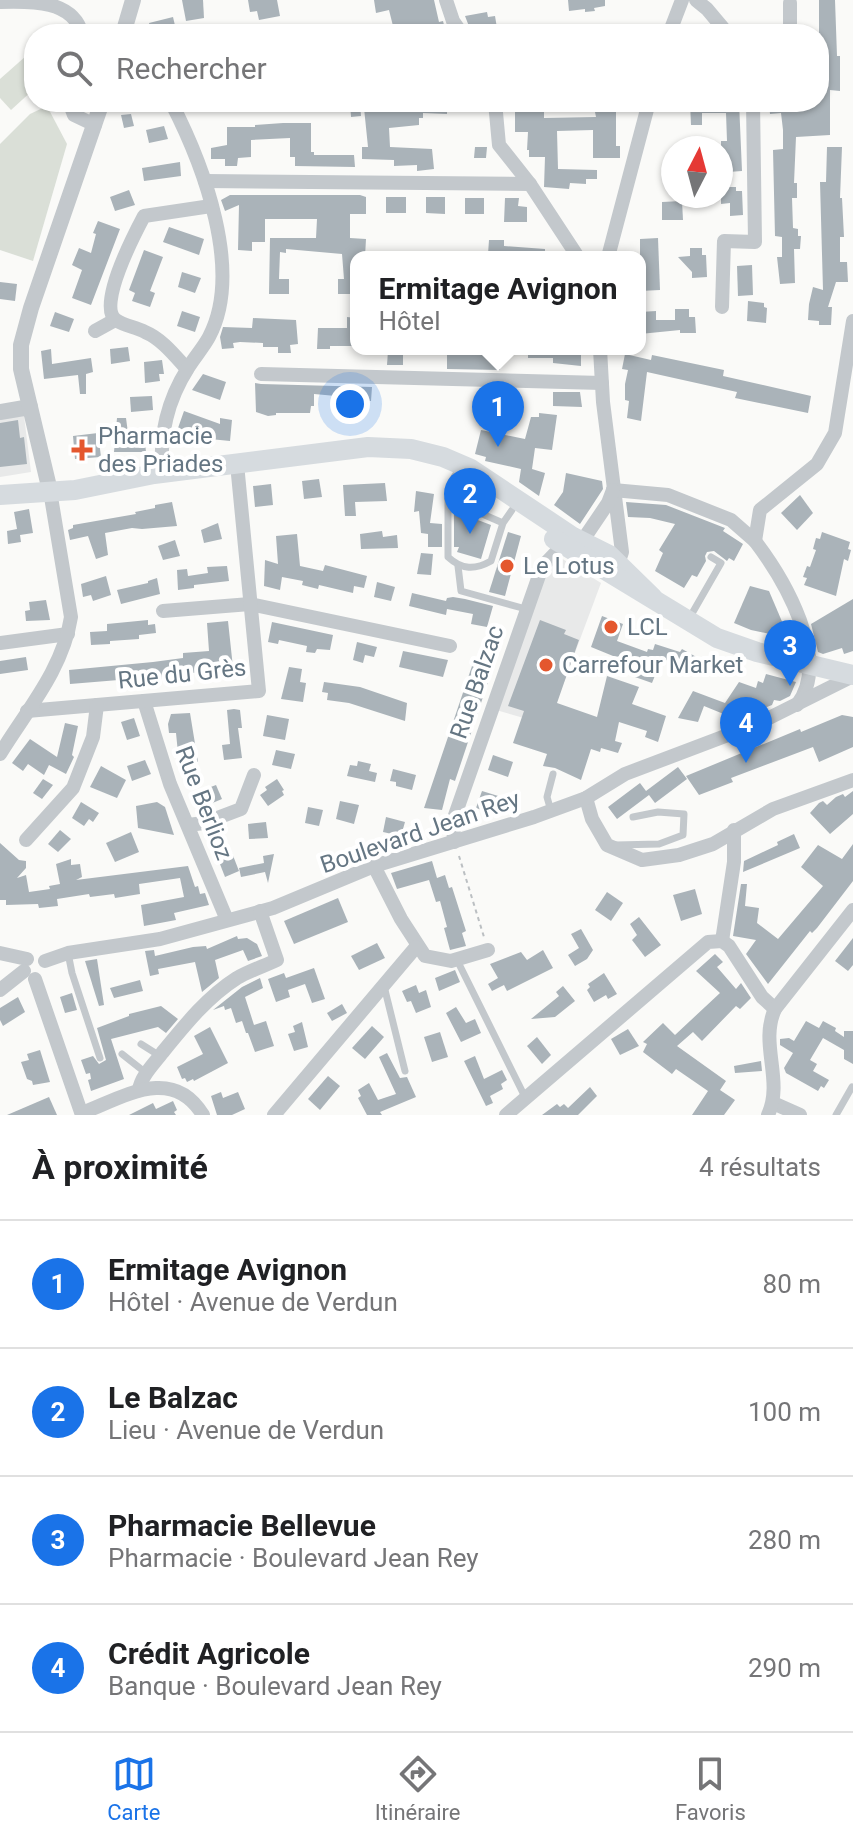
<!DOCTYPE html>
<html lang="fr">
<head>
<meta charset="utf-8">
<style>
	body { margin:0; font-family:Roboto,sans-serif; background:#f2f2f2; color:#202124 }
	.compass { position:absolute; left:661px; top:136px; width:72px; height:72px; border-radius:50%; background:#fff; box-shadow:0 2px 6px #0004; rotate:6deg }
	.you { position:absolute; left:350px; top:404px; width:28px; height:28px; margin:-20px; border:6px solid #fff; border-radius:50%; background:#1a73e8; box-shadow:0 0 0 12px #1a73e833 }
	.badge { display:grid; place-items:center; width:52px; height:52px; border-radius:50%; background:#1a73e8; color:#fff; font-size:26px; font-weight:700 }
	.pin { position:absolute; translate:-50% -66px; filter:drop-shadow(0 2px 4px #0008) }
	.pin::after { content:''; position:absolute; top:42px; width:28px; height:24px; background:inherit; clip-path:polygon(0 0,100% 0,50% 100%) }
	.popup { position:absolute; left:350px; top:251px; width:296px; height:104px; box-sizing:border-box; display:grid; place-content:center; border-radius:16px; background:#fff; filter:drop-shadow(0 2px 6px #0005); font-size:26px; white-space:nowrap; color:#757577 }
	.popup b { font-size:30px; color:#202124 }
	.popup::after { content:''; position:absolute; left:50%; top:100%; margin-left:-16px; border:16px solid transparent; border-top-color:#fff }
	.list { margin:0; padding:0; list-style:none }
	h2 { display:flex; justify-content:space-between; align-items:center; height:104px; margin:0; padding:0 32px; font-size:34px }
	h2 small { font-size:26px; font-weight:400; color:#757577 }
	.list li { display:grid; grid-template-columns:52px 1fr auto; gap:24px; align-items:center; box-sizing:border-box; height:128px; padding:0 32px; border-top:2px solid #e0e0e0 }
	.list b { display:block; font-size:30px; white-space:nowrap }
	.list p { margin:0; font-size:26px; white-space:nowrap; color:#757577 }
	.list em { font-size:26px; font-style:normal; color:#757577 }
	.icon { flex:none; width:44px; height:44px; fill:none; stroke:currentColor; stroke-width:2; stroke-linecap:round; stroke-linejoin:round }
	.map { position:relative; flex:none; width:853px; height:1115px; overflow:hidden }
	.search { position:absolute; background:#fff; box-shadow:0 2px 6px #0004; left:24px; right:24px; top:24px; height:88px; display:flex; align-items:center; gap:20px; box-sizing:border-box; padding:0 28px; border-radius:32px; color:#757577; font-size:30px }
	.sheet { height:616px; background:#fff }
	nav { display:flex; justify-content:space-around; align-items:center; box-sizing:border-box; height:112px; border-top:2px solid #e0e0e0; background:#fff; font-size:22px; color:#757577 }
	nav a { display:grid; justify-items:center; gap:4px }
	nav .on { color:#1a73e8 }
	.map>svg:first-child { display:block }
	.built { fill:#e8e9e9 }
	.green { fill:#dadfd7 }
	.building { fill:#aab3b9 }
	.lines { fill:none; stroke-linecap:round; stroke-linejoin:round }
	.path { stroke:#bbbfc2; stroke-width:2; stroke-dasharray:4 4; stroke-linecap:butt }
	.service { stroke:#c3c8cc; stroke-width:7 }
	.minor { stroke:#c3c8cc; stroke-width:14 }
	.tertiary { stroke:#c3c8cc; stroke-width:16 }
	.secondary { stroke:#d6dbdf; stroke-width:20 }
	.poi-dot { fill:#e4572e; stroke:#fff; stroke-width:3 }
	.labels { text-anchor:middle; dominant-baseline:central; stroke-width:8; stroke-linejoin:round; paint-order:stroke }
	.poi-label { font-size:24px; fill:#657683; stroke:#fff; text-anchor:start }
	.street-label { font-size:24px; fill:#657683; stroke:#fff }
</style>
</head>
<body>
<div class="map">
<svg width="853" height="1115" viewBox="0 0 853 1115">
	<rect width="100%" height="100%" fill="#fafaf8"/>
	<!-- built -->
	<g class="built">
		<polygon points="24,416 31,472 0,477 0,418"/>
		<polygon points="561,558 601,583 548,725 496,710 542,575"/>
	</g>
	<!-- green -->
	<g class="green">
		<polygon points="26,56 34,65 34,89 11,110 0,98 0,79"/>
		<polygon points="47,106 67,144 33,261 0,250 0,144 30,114"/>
	</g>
	<!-- building -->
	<g class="building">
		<polygon points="182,0 203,0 204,18 186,21"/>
		<polygon points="248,0 277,0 280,16 259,20 257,11 250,12"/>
		<polygon points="374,0 434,0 439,22 443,21 446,33 395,34 389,10 376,13"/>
		<polygon points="568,0 605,0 605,6 594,8 595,11 585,12 585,9 569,11"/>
		<polygon points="819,0 835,0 837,56 840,56 840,91 830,90 830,135 796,137 794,183 797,183 797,198 792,198 793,228 798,229 798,236 801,236 800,249 794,249 795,283 780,284 777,257 782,257 782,237 775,236 773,150 783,149 783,130 781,113 770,114 769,102 819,102"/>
		<polygon points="487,12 488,17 495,16 498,34 472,34 465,16"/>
		<polygon points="173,17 177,34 162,34 162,30 151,32 149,23"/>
		<polygon points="360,102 361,116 351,117 350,103"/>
		<polygon points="515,102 544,102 544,118 596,117 595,112 616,111 616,146 620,146 620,158 593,158 593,130 557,131 558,169 597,170 597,179 586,179 586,184 570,183 569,189 544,187 545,157 529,157 529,150 527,150 528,132 515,132"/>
		<polygon points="739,102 742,171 728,172 727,154 721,155 721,141 727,141 726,113 702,113 702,125 691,125 690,103"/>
		<polygon points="447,104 447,114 423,113 423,118 419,118 419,125 389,128 390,147 432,149 434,169 417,171 417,165 394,166 394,160 362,159 362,147 368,147 364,108"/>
		<polygon points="131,114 134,126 124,128 121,115"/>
		<polygon points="283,123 311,123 311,152 314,152 314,155 354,155 355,167 295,166 295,157 290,157 290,138 251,140 251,157 238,158 237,166 225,166 225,159 211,159 211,148 227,145 227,127 255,127 255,125"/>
		<polygon points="164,126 168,139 149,143 146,130"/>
		<polygon points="475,147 487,147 486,158 474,158"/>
		<polygon points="827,147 842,147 840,198 842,198 844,237 840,237 840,262 847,262 848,282 836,282 828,307 832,307 831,325 819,325 819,321 808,320 809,304 813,287 823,290 820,182 826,182"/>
		<polygon points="180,162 181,176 144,181 142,168"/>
		<polygon points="721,187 736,187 736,191 742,191 743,215 730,216 730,203 721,204"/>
		<polygon points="129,190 135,205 115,211 110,197"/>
		<polygon points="230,195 360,195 366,197 366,214 350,214 350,238 366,239 365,257 356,257 356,294 338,294 338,279 344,279 342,254 286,249 286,253 280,252 279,279 289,279 289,294 269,294 270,238 316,238 317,219 265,219 265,242 252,242 252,251 238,250 239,205 225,211 221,200"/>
		<rect x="386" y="197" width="20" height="16"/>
		<polygon points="426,197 445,197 445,214 426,213"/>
		<rect x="465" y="198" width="19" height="16"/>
		<polygon points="505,198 519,198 518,206 527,207 527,222 504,222"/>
		<polygon points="682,201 683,220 662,220 662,202"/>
		<polygon points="98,221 120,229 91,305 72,298 82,270 72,265 79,248 91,253 96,234 93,233"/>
		<polygon points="169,227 204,239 199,255 163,242"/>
		<polygon points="658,238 660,290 640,291 640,239"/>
		<polygon points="489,240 504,240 504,246 545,249 545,257 488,254"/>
		<polygon points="690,248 702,248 702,255 706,255 707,277 692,278 692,272 678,257 690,256"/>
		<polygon points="144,250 163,257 150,291 155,293 150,307 132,301 135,293 129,290"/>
		<polygon points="752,265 753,295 738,296 737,266"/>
		<polygon points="182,272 201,278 195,293 178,287"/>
		<polygon points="0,282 17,284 15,301 0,299"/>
		<polygon points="748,301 764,303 764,307 767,308 766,323 747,321"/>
		<polygon points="675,309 689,309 689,317 695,317 696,333 680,333 680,330 640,334 640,312 656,311 656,320 675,320"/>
		<polygon points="182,311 200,317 195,332 177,326"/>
		<polygon points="55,312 74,319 69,332 50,326"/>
		<polygon points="347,317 356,318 356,346 330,346 330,349 317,349 318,328 347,328"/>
		<polygon points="253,318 296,320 298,344 290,345 291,353 278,353 278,347 263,347 263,343 240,342 233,343 234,348 222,349 220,337 223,327 252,328"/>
		<polygon points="128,347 130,361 111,364 110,349"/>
		<polygon points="51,349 52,364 91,358 93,372 86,374 86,394 80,394 78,375 44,379 41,351"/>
		<polygon points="392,349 403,349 403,365 387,365 388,351"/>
		<polygon points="447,349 501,349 500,370 447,369"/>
		<polygon points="528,349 581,349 581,366 553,363 553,358 528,358"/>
		<polygon points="625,354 651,360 652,355 724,370 723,376 811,396 808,413 735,398 737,392 647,372 641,421 627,418 629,401 625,400 625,384 628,370 622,369"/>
		<polygon points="162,360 164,374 159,374 160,381 145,383 144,362"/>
		<polygon points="203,374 226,382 220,400 192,390"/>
		<polygon points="255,383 261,384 372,387 371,401 335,400 336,396 314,394 314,406 311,406 310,413 276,413 276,415 268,416 256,412"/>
		<polygon points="553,392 580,392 582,407 553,406"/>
		<polygon points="152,396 153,410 131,412 130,397"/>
		<polygon points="184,411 220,424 220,418 232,420 230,441 210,439 178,428"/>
		<polygon points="539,413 557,415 552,450 535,448 532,469 545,473 539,496 519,482 521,469 485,461 486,457 475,454 481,430 525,439 531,417 539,417"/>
		<polygon points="117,418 126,418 128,433 144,432 146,452 114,452"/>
		<polygon points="18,420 20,438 24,437 27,464 0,467 0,423"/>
		<polygon points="98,433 101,457 75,459 73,436"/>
		<polygon points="566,473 602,481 603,489 580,524 554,505 563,492"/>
		<polygon points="319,479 322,497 304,499 302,481"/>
		<polygon points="385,483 387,501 355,502 356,516 345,516 343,485"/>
		<polygon points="271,484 273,505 255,507 253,486"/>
		<polygon points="416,491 434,494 430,523 442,524 442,547 428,547 428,534 421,533 419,511 414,512"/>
		<polygon points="800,495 813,513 797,530 781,513"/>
		<polygon points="172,502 177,526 142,529 132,528 105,533 108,555 96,559 88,536 70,540 68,530 73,528 73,525 136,514 135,512 155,508 155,505"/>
		<polygon points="626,502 666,505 725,528 723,531 743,544 734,561 729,558 727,561 714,551 707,552 705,556 706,561 697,577 692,575 684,588 655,571 663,553 659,550 675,524 650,518 628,517"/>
		<polygon points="29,509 33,533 20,535 21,542 8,544 7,531 17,529 14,512"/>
		<polygon points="454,511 491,525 481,559 457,552 459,547 454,547"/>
		<polygon points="218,523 222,539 204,543 201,530"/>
		<polygon points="382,531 383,537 397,535 398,548 361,549 360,534"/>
		<polygon points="508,532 521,536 505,596 489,592"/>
		<polygon points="822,532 850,542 848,549 851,550 848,561 844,559 836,596 804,585 807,578 803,577 807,566 810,567 816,550 813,549 816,538 820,539"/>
		<polygon points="297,534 300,566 323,571 325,565 367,576 364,588 354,586 353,593 319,585 318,589 302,585 303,581 282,577 280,590 264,586 265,560 278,564 276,536"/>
		<polygon points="175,540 180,556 163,560 158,546"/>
		<polygon points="421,553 433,554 431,575 417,574"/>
		<polygon points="227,566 229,581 194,585 194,588 178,590 177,570 187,569 188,576 208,573 207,567"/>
		<polygon points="106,576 111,595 93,601 91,595 83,597 81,584"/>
		<polygon points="157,578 160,594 121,604 117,590 148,583 148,581"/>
		<polygon points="377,582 395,587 391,601 374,597"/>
		<polygon points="750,586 769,591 789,638 751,630 734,623"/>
		<polygon points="412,593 446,601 447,598 453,597 465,599 493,606 487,627 471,624 473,614 447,609 446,615 409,606"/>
		<polygon points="853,599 853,651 844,654 842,648 823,654 818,652 811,624"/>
		<polygon points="46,600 50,620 26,621 25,611 30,610 29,602"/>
		<polygon points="602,616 623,624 617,641 647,652 648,649 653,650 655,644 680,652 682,649 700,659 692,673 662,658 652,683 635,677 640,667 591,647"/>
		<polygon points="148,620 148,625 155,624 156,633 139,635 139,639 110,641 110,644 91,645 90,632 107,631 107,624"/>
		<polygon points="540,620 566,630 564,634 579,640 557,703 597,717 607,676 639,687 632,704 666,716 658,742 645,737 647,731 619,722 615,741 622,743 618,753 601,748 600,752 591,749 581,780 555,768 543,766 547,754 513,743 524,711 508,706"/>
		<polygon points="228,621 234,677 212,679 211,671 163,676 163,679 143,681 143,678 70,684 69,670 153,662 183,658 183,653 209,651 207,623"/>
		<polygon points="272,622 333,635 330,650 317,649 315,653 306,652 307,646 279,640 278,644 268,642"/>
		<polygon points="484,641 496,643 489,672 491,673 455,781 450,779 442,810 424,808 472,666 478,668"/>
		<polygon points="357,642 377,647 374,657 365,655 363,663 353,660"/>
		<polygon points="403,651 448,660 443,677 399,667"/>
		<polygon points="26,657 28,670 0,674 0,661"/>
		<polygon points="289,667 302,669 300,682 306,683 303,702 281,699"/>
		<polygon points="766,674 796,682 790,696 780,701 774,700 772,705 749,714 728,711 726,715 704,706 698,722 678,718 693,691 725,703 739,682 756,688 758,681 763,683"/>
		<polygon points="324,682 360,687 407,703 405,721 349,703 327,700 328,693 322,692"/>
		<polygon points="234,709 240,710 242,728 238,728 242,758 224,760 222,745 230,744 227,710"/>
		<polygon points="190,713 198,762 179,763 176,733 169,733 168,724 171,714"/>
		<polygon points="267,715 289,719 285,740 263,736"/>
		<polygon points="842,715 853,717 853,747 819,762 813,747 731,778 733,782 699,795 686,776 800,729 801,732"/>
		<polygon points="134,718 140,736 127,740 121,722"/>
		<polygon points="65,723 78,726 72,755 74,757 66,774 49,765 44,775 28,764 23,771 12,763 30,739 57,757"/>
		<polygon points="276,750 295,754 291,769 272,765"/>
		<polygon points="493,755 513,762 508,777 488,770"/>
		<polygon points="145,760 151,774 132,781 127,766"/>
		<polygon points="358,761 371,764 369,771 377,773 375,782 347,776 350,765 357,766"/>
		<polygon points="101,766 126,780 117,798 90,787"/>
		<polygon points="678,767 687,779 655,803 649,795 617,819 608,807 640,783 646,791"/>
		<polygon points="393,769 416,775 412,790 396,786 396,782 390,781"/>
		<polygon points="43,779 53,785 42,799 33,793"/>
		<polygon points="277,779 284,790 282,791 284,795 268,806 260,795 267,790 265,787"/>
		<polygon points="216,785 222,799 198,809 192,794"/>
		<polygon points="482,791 508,799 504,811 492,808 490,813 476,808"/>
		<polygon points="853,791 853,814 830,834 810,813 819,803 823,801 827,805 836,797 843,794 845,797"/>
		<polygon points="340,801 359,805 354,824 336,819"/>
		<polygon points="81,802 99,813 93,822 89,819 84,826 72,818"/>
		<polygon points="157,802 165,807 174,835 138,828 136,806"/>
		<polygon points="308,807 323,810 319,826 305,823"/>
		<polygon points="386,817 405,822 401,836 383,832"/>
		<polygon points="266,822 268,838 249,839 248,824"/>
		<polygon points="60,830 71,839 58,852 48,844"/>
		<polygon points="131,832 139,852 115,862 106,843"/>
		<polygon points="794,834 800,848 743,872 744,861 778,845 777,842"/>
		<polygon points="0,843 19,860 26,861 26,868 17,878 26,875 29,892 50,889 49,886 60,884 56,864 71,859 71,865 80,864 82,877 76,880 188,866 195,887 198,886 200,894 205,893 209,905 174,913 176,920 144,926 141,905 184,897 180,878 139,884 140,894 115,898 114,894 90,897 89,894 57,899 58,906 39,908 38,904 6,905 6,900 0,900"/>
		<polygon points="853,844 853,881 817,928 812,933 810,931 768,984 746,954 756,940 733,936 741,884 747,884 745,906 759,908 757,923 778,939 823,886 801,867 818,845 842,859"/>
		<polygon points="232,853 239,871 225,877 218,859"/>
		<polygon points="274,854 268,883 265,872 241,877 239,868 264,863 263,856"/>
		<polygon points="432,861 437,878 445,875 449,888 452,887 466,931 462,933 466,946 450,950 444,928 447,927 440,901 436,902 429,880 397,889 391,873"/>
		<polygon points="695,889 702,914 681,921 673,895"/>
		<polygon points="607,892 623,903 611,921 595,910"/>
		<polygon points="338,898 348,922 294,944 284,921"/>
		<polygon points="639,917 661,945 645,957 632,940 637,935 630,924"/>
		<polygon points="581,929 593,950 587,959 575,966 568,955 579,948 571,934"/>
		<polygon points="237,936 238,939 247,938 257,944 262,956 248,961 243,950 215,960 219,978 202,992 195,962 158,969 159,974 150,976 145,951 154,950 155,956 193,947 206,946 207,949"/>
		<polygon points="853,938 853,965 848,971 835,961"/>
		<polygon points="377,943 385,958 359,970 351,956"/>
		<polygon points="543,950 553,968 507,991 504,985 492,991 488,984 498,978 490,964 521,952 527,960"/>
		<polygon points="715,954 723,962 717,967 736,989 741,983 751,998 740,1009 736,1006 702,1041 693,1032 677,1046 726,1081 720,1090 735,1100 724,1115 692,1115 708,1091 676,1069 672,1074 643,1052 647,1044 643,1042 663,1023 675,1035 720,993 696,971"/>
		<polygon points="97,959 104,1005 99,1006 85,961"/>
		<polygon points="314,968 325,999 312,1003 305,984 288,990 290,997 276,1002 268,979 284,973 286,978"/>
		<polygon points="455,970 460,982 439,991 435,978"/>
		<polygon points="604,973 617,994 608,999 606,995 594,1002 587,990 590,987 588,984"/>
		<polygon points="260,978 263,988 245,997 254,1025 266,1021 274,1046 255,1052 248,1033 246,1033 242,1021 236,1023 231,1008 225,1010 224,1006 213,1010 242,987"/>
		<polygon points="140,980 143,991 114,998 110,988"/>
		<polygon points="416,985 419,993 426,990 431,1007 416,1013 411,1001 407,1002 402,991"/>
		<polygon points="563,986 575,1001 555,1017 531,1019 559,996 556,992"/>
		<polygon points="72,993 77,1010 65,1013 60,997"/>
		<polygon points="18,997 25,1012 3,1026 0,1020 0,1008"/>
		<polygon points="342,1004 347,1013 332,1021 327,1013"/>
		<polygon points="161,1006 178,1019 166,1033 158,1027 111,1039 124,1079 91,1091 88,1080 91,1079 90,1073 86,1074 81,1060 93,1056 99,1064 106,1060 97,1028 129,1016 129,1014"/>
		<polygon points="456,1007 466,1023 475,1019 481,1033 461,1042 446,1013"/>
		<polygon points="806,1021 819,1028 823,1021 836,1028 835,1031 844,1037 844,1031 853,1031 853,1064 844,1059 844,1050 823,1038 810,1060 817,1064 813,1071 829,1080 824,1088 821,1086 818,1091 786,1073 784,1068 793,1053 780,1045 780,1039 789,1038 794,1041"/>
		<polygon points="302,1022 308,1047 294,1051 288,1034 295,1032 293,1026"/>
		<polygon points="372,1026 384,1037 365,1059 352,1048"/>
		<polygon points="210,1027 228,1063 194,1081 193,1079 187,1082 185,1078 182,1079 177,1067 203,1054 194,1036"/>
		<polygon points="628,1029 639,1046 620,1055 611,1039"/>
		<polygon points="440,1032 448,1057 432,1062 424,1037"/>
		<polygon points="537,1037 551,1055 542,1064 527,1046"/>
		<polygon points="40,1050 50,1082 33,1085 32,1081 27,1079 21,1062 29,1060 27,1054"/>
		<polygon points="387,1053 400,1078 407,1077 416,1097 380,1112 382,1115 367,1115 358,1098 361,1096 358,1090 369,1083 378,1100 396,1094 379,1057"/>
		<polygon points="475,1056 484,1079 502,1070 507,1080 501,1084 503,1089 490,1096 493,1103 486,1106 464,1061"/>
		<polygon points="761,1061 762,1071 735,1073 734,1066"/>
		<polygon points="328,1076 340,1086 320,1110 308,1099"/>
		<polygon points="590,1087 597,1096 578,1115 542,1115 557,1104 560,1107 564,1104 568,1108"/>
		<polygon points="221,1092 223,1098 238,1092 245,1109 232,1115 217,1115 211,1096"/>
		<polygon points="49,1097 57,1115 7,1115"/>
		<polygon points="173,1101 177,1110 174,1112 176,1115 129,1115 153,1103 156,1109"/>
	</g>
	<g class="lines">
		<!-- path -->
		<polyline class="path" points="459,856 484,937"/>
		<!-- service -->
		<g class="service">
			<polyline points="448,499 451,482 460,468"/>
			<path d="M503,523L448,499V557C462,570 475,570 491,561L503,523L512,510"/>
			<polyline points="458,566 461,591 526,609"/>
			<polyline points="690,617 721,563 711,557"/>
			<polyline points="551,811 547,797 553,774"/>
			<polyline points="616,845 659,844 683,835 684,814 658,812 633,817"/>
			<polyline points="68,953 72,973 100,1058"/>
			<polyline points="457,960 525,1097"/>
			<polyline points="384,986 405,1071"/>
			<polyline points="141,1044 160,1056"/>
			<polyline points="122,1054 146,1073"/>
			<polyline points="836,1115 852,1087"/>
		</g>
		<!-- minor -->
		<g class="minor">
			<polyline points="446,0 453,21 462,34"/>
			<polyline points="696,0 707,9 728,34"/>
			<path d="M0,2C32,1 73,0 82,34"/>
			<polyline points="669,34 682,0"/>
			<polyline points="790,34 790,3"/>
			<polyline points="69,102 74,115 95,125"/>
			<polyline points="495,102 499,145 530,184 578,257"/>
			<polyline points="205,181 530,184"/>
			<polyline points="608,257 649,102"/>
			<polyline points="722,307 724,241 755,242 753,102"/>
			<polyline points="95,331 115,320"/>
			<polyline points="600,349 603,402 622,552 620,558 610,566"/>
			<path d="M187,369C175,356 162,339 145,332C136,327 124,326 116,320C96,307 135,233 144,216L211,206"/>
			<polyline points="261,374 602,383"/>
			<path d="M162,473C160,434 167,401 188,368C194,358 203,348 209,337C244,271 203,164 171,102"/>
			<polyline points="613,490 668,495 731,520 755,541"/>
			<polyline points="163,611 250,604 450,646"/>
			<polyline points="0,643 68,634"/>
			<polyline points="144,701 170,784 227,920"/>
			<path d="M797,705C832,660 784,579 755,541L760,510L817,464L835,433L853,321"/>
			<polyline points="27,711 259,691 237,464"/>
			<path d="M0,754C27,710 63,669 71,617L50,491"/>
			<polyline points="586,798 592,819 607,845 642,860 679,855 713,844 773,809 853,780"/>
			<polyline points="188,825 204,823 241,809 254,775"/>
			<polyline points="26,840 73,788 93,737 97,705"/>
			<polyline points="454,842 453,821 542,567 563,545 585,537 608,503 613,490"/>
			<polyline points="374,866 401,919 425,956 451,961 488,950"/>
			<polyline points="722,941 734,862 734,830"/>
			<polyline points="0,953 27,959"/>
			<polyline points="45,961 68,953 160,939 273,908 374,866 534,817 586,798 625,774 757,724 853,676"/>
			<polyline points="35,979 82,1115"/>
			<polyline points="0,990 24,971"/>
			<path d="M139,1090C141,1076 154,1064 162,1053C184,1026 207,997 237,978C249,971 264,966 277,960L260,911"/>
			<polyline points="773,1103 800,1115"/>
			<path d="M82,1113C122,1098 172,1064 203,1115"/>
			<polyline points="274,1115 416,947"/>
			<polyline points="506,1115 708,942 722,941 729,946 762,997 775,1009"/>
			<path d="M768,1115C784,1080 759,1044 775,1009L853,910"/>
		</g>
		<!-- tertiary -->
		<g class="tertiary">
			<polyline points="123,34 133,0"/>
			<polyline points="0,412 30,407"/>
			<polyline points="50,491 21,369 21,345 31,308 102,102"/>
		</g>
		<!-- secondary -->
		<g class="secondary">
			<polyline points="0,495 75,490 154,474 368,447 411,449 443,457 471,469 573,537 609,555 653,598"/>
			<polyline points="554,539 717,638 757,652 853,675"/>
		</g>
	</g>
	<!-- markers -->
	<g class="poi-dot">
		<path d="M78 438h8v8h8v8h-8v8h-8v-8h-8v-8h8z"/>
		<circle cx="507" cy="566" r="8"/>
		<circle cx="611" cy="627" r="8"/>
		<circle cx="546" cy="665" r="8"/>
	</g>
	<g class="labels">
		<!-- poi labels -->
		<g class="poi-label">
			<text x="98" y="436">Pharmacie<tspan x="98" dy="28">des Priades</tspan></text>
			<text x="523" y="566">Le Lotus</text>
			<text x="627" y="627">LCL</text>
			<text x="562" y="665">Carrefour Market</text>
		</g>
		<!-- street labels -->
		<g class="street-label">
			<text transform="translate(182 674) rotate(-6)">Rue du Grès</text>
			<text transform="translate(477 682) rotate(-71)">Rue Balzac</text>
			<text transform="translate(204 803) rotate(69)">Rue Berlioz</text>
			<text transform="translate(420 832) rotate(-19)">Boulevard Jean Rey</text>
		</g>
	</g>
</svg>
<svg class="compass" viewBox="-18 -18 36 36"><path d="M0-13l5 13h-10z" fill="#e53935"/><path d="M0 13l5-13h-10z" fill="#757577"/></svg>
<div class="you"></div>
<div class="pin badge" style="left:498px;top:447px">1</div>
<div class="popup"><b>Ermitage Avignon</b>Hôtel</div>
<div class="pin badge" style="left:470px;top:534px">2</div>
<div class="pin badge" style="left:790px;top:686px">3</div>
<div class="pin badge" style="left:746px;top:763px">4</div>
<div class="search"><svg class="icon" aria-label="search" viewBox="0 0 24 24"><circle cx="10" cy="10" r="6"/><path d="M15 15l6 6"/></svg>Rechercher</div>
</div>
<section class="sheet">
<h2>À proximité<small>4 résultats</small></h2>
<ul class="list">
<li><span class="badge">1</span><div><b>Ermitage Avignon</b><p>Hôtel · Avenue de Verdun</p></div><em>80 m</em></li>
<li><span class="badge">2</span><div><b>Le Balzac</b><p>Lieu · Avenue de Verdun</p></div><em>100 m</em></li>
<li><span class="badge">3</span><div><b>Pharmacie Bellevue</b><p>Pharmacie · Boulevard Jean Rey</p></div><em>280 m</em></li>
<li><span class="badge">4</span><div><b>Crédit Agricole</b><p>Banque · Boulevard Jean Rey</p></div><em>290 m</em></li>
</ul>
</section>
<nav>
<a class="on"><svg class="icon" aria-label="map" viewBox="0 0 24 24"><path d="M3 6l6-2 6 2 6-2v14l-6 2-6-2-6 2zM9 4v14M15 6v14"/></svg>Carte</a>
<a><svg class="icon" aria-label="directions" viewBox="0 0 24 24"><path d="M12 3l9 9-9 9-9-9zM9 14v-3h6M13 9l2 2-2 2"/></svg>Itinéraire</a>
<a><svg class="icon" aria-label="saved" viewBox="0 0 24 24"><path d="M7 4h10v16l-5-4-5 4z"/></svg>Favoris</a>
</nav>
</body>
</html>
